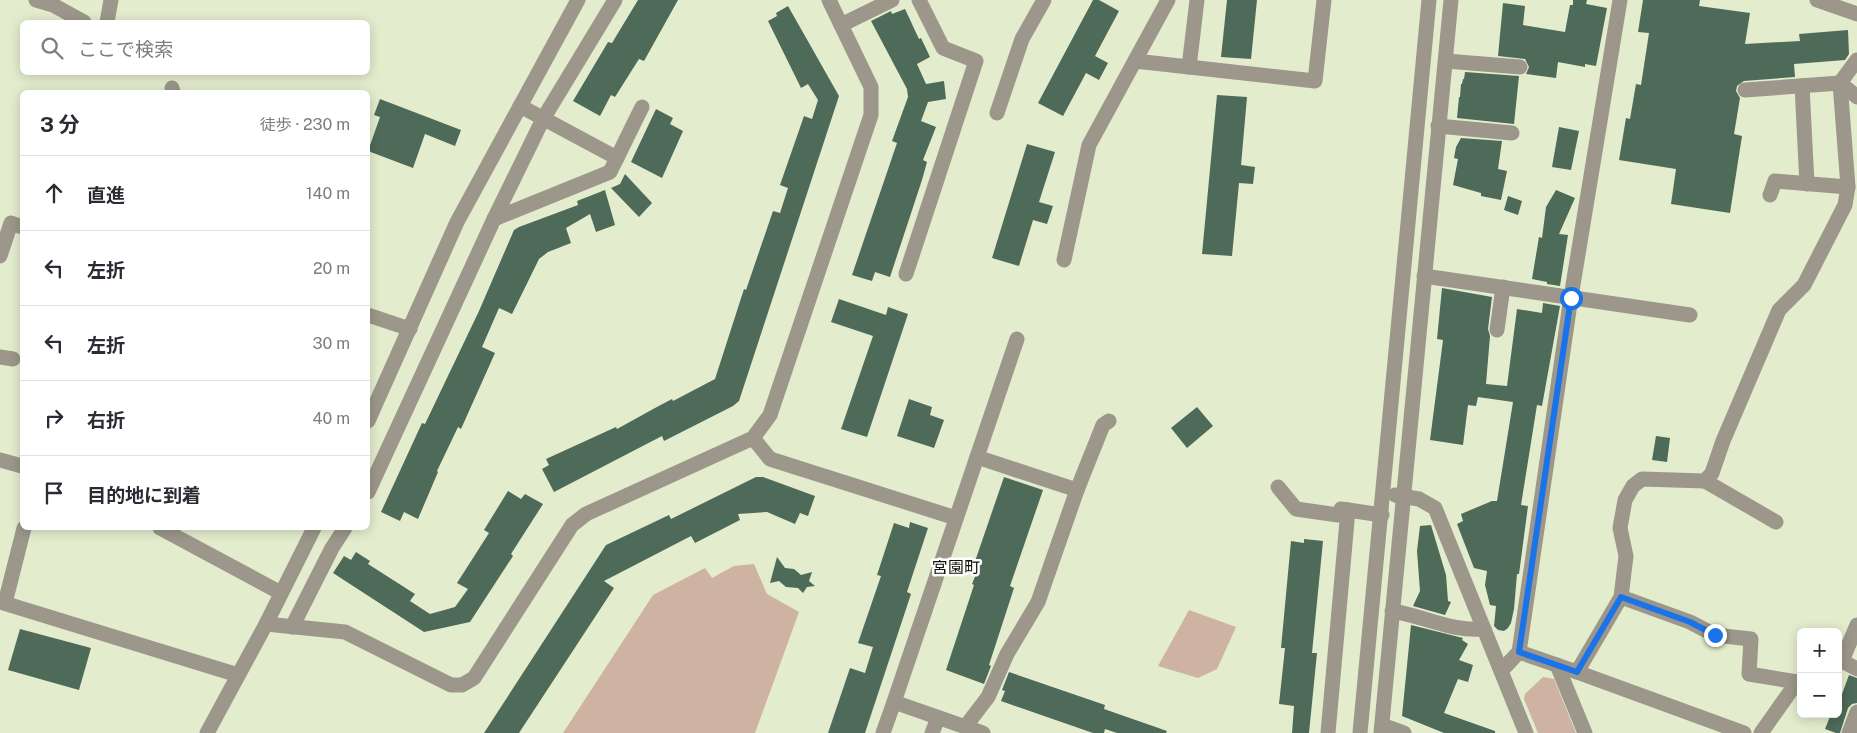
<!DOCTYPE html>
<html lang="ja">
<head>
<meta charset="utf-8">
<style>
	body { margin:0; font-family:"Public Sans","Noto Sans JP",sans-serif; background:#f7f7f7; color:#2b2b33 }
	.controls { position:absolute; right:15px; bottom:15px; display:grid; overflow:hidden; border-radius:8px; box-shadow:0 2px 12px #0003 }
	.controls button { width:45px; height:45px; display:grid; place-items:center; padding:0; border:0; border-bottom:1px solid #e1e1e2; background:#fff; color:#2b2b33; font:25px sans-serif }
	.stop { position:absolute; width:15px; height:15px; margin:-11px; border:4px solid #1a73e8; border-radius:50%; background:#fff }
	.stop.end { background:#1a73e8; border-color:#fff; box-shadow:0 1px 5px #0008 }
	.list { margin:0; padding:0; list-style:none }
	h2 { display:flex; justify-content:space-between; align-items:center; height:65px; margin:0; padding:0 20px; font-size:21px }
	h2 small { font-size:16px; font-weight:400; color:#7c7c81 }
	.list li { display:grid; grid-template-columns:32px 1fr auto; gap:15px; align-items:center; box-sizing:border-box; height:75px; padding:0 20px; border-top:1px solid #e1e1e2 }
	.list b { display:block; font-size:19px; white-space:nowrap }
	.list em { font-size:16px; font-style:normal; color:#7c7c81 }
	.icon { flex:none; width:28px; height:28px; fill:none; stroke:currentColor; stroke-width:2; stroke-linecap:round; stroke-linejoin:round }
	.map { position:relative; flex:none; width:1857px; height:733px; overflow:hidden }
	.search { position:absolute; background:#fff; box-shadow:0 2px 12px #0003; left:20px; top:20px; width:350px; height:55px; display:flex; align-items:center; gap:12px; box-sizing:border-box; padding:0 18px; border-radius:8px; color:#7c7c81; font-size:19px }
	.panel { position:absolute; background:#fff; box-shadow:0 2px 12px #0003; left:20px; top:90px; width:350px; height:440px; border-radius:8px }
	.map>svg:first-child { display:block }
	.green { fill:#ceb2a2 }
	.building { fill:#4e6a58 }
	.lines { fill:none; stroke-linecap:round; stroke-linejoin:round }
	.minor { stroke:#9c978a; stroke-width:15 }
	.route { stroke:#1a73e8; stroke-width:6 }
	.labels { text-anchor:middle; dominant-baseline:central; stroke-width:5; stroke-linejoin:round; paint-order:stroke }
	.neighbourhood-label { font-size:16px; fill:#0f1207; stroke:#fff }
</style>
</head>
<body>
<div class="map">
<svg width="1857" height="733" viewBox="0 0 1857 733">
	<rect width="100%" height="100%" fill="#e3edcd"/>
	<!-- green -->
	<g class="green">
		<polygon points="754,564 767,594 799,612 755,733 563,733 653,595 705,568 712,578 734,566"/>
		<polygon points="1189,610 1236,627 1217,669 1198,678 1158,666"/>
		<polygon points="1543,677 1554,679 1576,733 1538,733 1524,699 1525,694"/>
	</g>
	<!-- building -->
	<g class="building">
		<polygon points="638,0 678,0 644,61 639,59 615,97 611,95 600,116 573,101 608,42 612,43"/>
		<polygon points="1093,0 1099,0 1119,11 1095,56 1108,63 1099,80 1086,73 1063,116 1038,103"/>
		<polygon points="1227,0 1257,0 1251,59 1221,57"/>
		<polygon points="1573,0 1587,0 1586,4 1607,8 1596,66 1585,64 1585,67 1558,62 1556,78 1526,74 1529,67 1525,59 1498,56 1503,3 1525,6 1523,25 1565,32 1570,5 1573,5"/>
		<polygon points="1643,0 1700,0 1699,6 1750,13 1745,44 1800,41 1799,34 1848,30 1849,54 1845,60 1794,64 1795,77 1744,81 1737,86 1736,91 1740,98 1734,134 1742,136 1730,213 1671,204 1676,169 1619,160 1626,118 1630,119 1636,84 1641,85 1649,33 1638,32"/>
		<polygon points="788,6 839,96 739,401 733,406 664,441 662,436 554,492 542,469 549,465 546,459 616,427 617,429 655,408 672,399 673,401 715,379 744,289 746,290 773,211 780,213 788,188 780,185 804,116 812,119 818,100 808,84 801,88 768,21 777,16 776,13"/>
		<polygon points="905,9 919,39 921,38 930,57 917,64 926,84 944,81 946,99 928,102 921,121 936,127 923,160 927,162 922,180 890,277 875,272 872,281 852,275 897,143 892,141 908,97 907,89 871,21 891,11 892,14"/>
		<polygon points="1465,72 1519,76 1514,124 1457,118 1459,97 1460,97 1461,84 1462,84 1463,79 1464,79"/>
		<polygon points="1217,95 1247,97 1241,165 1255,167 1253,184 1239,183 1232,256 1202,254"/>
		<polygon points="380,99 461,130 455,146 425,134 413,168 368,151 380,117 374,115"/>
		<polygon points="656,109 673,118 670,124 683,131 662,178 631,162"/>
		<polygon points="1559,127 1579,131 1571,170 1552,167"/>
		<polygon points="1461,138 1502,141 1498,169 1507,171 1501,200 1481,196 1481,193 1453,185 1458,159 1454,158 1456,147"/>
		<polygon points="1027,144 1055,152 1039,202 1053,206 1047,224 1033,220 1019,266 992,258"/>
		<polygon points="625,174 652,203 639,217 611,188 620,184"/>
		<polygon points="605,190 615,225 596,232 590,214 566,228 571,243 548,252 539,259 512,314 499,308 482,347 495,353 461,429 458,427 437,471 438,472 418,519 404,512 400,521 381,512 422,423 425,424 479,311 514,230 519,227 578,205 577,201"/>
		<polygon points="1556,190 1575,198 1559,234 1568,235 1560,286 1547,284 1547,282 1532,279 1539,237 1542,238 1546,207"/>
		<polygon points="1508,196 1522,201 1518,215 1504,210"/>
		<polygon points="1442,288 1492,297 1488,329 1490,336 1486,384 1507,386 1517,309 1542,313 1543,303 1560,306 1542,406 1537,405 1521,505 1528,506 1519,574 1517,574 1514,609 1511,623 1508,628 1504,631 1498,630 1494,626 1496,606 1490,605 1485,585 1487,571 1474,568 1457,524 1463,521 1461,514 1492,501 1497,501 1513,402 1478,397 1476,406 1468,405 1463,445 1430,440 1443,340 1437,339"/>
		<polygon points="839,299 886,315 888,307 908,314 867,437 841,429 873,336 831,322"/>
		<polygon points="909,399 932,407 930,415 944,420 934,448 897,436"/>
		<polygon points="1197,407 1213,426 1187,448 1171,428"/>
		<polygon points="1656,436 1670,438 1667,462 1652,460"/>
		<polygon points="756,477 763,477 815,496 808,516 800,513 795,524 767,512 738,514 740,520 695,543 691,536 604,581 614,588 519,733 484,733 606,545 669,515 671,519"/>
		<polygon points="1004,477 1043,490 1010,586 1014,588 989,665 991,666 984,684 946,670 974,585 972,584 976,574 971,573"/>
		<polygon points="508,491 521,499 525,494 543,504 511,554 513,556 470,622 424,632 333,573 344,556 351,560 356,552 370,561 368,564 415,594 410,601 430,614 455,607 468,589 457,583 489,533 484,530"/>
		<polygon points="910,522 928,528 907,592 911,594 865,733 828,733 850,668 865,673 873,647 858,643 881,576 877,575 894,523 909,528"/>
		<polygon points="1431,525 1446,575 1448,601 1451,602 1445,615 1413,606 1420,591 1417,551 1420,526"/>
		<polygon points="1304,539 1323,541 1312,653 1317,653 1309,733 1292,733 1294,706 1279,704 1285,648 1281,648 1291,541 1304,543"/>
		<polygon points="777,557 785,568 794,569 801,575 812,572 809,581 815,586 807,587 803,593 798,588 786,587 779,581 770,583"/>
		<polygon points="1411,625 1463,638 1462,640 1468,644 1459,660 1473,665 1468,682 1458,679 1444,713 1495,731 1495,733 1444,733 1402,716"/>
		<polygon points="20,629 91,648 79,690 8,670"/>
		<polygon points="1009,672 1105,705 1104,709 1167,731 1166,733 1117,733 1105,729 1104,733 1093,733 1001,701 1005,691 1002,690"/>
		<polygon points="1849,675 1857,678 1857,703 1852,704 1848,708 1840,733 1836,733 1825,729 1831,714 1838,714 1838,692 1842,694"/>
	</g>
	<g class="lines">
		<!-- minor -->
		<g class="minor">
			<polyline points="36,0 53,5 84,22"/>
			<polyline points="1817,0 1857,14"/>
			<polyline points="107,22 111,0"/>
			<polyline points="841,25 892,0"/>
			<polyline points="1135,61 1315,81 1324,0"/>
			<polyline points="1446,61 1520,67"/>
			<polyline points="1189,67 1197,0"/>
			<polyline points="1802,86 1807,184"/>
			<polyline points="172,88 173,92"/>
			<polyline points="1745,90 1840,83 1857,97"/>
			<polyline points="520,106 617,158"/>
			<polyline points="997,113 1022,39 1044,0"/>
			<polyline points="1438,126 1512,133"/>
			<polyline points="1770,195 1775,181 1848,187"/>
			<polyline points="494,219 610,172 642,107"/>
			<polyline points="0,256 11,223 22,227"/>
			<polyline points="1064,260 1089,145 1168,0"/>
			<polyline points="906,274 976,61 943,48 919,0"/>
			<polyline points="1424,276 1690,315"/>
			<polyline points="368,315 410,329"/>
			<polyline points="1497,330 1503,287"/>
			<polyline points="0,357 13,359"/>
			<polyline points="368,421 457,222 578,0"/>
			<polyline points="753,438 770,459 956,518"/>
			<polyline points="977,457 1077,490"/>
			<polyline points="0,460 22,466"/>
			<polyline points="1705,481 1776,522"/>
			<polyline points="1278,487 1296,509 1338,515 1341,509 1348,510"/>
			<polyline points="368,492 494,219 543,119 615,0"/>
			<polyline points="1395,495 1419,499 1435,508 1526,733"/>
			<polyline points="160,528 281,593"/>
			<polyline points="1621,597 1690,622 1715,635 1751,639 1749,674 1797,682"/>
			<polyline points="0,602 238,675"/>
			<polyline points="5,603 24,528"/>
			<path d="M1392,611C1424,616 1451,632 1484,629"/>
			<polyline points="266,624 345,632 451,685 462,685 474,678 572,525 586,514 753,438 770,415 871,115 871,87 829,0"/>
			<polyline points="292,627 332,548 345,528"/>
			<polyline points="1519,652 1577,672 1744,733"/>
			<polyline points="1842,661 1857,669"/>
			<polyline points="1838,663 1842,661 1857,625"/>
			<polyline points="1557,665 1585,733"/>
			<polyline points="1501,671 1519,652 1571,297 1620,0"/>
			<polyline points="1577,672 1621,597 1626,556 1620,528 1625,500 1633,486 1642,479 1705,481 1712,473 1723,441 1779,310 1804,285 1845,205 1848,187 1840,83 1857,60"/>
			<polyline points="1382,725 1404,733"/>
			<polyline points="965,727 988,697 1007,654 1038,602 1077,490 1103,425 1109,421"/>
			<polyline points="207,733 266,624 314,528"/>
			<polyline points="883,733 894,702"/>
			<polyline points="932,733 938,718"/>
			<polyline points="983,733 894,702 1017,339"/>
			<polyline points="1328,733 1348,510 1382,515"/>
			<polyline points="1360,733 1429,0"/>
			<polyline points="1381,733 1451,0"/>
			<polyline points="1761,733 1797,682 1801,680"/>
			<polyline points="1849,733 1857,712"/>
		</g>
	</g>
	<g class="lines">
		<!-- route -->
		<polyline class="route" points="1571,298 1519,652 1577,672 1621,597 1690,622 1715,635"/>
	</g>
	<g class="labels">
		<!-- neighbourhood labels -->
		<g class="neighbourhood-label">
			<text x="956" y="567">宮園町</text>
		</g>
	</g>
</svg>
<div class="controls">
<button>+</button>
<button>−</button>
</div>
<div class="stop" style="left:1571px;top:298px"></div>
<div class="stop end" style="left:1715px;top:635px"></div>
<div class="search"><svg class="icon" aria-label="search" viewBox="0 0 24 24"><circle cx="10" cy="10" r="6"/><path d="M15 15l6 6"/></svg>ここで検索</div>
<section class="panel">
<h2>3 分<small>徒歩 · 230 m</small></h2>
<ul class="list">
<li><svg class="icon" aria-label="ahead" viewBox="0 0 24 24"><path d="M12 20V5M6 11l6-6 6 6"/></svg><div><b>直進</b></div><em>140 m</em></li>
<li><svg class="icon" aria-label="left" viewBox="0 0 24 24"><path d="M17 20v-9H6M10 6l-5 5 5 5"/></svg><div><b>左折</b></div><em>20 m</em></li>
<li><svg class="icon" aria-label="left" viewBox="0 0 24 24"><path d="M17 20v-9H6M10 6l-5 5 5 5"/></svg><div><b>左折</b></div><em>30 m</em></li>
<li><svg class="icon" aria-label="right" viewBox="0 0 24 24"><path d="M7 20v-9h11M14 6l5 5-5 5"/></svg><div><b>右折</b></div><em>40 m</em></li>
<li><svg class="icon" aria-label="arrive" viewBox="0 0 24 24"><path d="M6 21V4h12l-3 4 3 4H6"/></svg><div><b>目的地に到着</b></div></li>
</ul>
</section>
</div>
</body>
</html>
